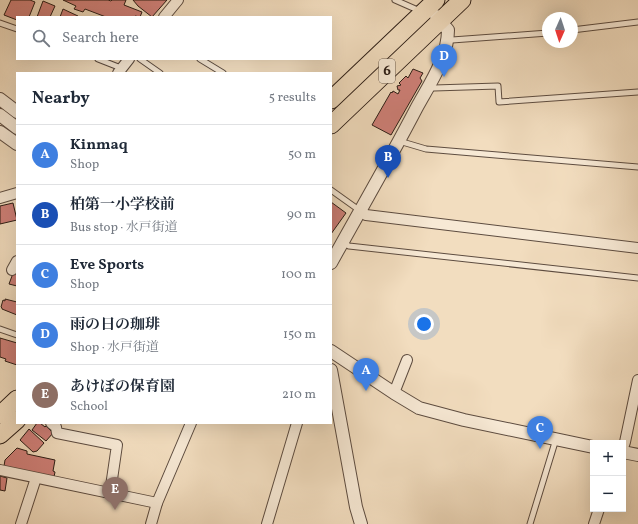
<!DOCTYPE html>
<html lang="en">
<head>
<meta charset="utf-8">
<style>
	body { margin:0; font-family:Vollkorn,"Noto Serif JP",serif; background:#f6f6f7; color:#1f2937 }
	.controls { position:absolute; right:12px; bottom:12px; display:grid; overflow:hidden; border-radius:0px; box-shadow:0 4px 16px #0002 }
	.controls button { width:36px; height:36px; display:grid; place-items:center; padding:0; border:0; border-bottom:1px solid #e0e1e3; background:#fff; color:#1f2937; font:20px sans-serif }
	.compass { position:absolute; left:542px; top:12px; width:36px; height:36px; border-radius:50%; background:#fff; box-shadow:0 4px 16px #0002; rotate:183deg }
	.you { position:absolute; left:424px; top:324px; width:14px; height:14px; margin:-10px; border:3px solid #fff; border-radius:50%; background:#1a73e8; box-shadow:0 0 0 6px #1a73e833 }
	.badge { display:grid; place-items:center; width:26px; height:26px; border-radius:50%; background:#8f2418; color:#fff; font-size:13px; font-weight:700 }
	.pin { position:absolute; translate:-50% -33px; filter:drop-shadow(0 1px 2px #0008) }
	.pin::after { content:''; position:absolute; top:21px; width:14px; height:12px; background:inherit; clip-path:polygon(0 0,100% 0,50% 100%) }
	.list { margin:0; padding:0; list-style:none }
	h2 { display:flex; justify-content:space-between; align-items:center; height:52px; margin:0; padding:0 16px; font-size:17px }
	h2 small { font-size:13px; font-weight:400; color:#747a83 }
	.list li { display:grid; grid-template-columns:26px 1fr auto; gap:12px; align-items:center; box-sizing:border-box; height:60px; padding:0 16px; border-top:1px solid #e0e1e3 }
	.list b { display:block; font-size:15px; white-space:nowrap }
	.list p { margin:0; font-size:13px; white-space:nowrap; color:#747a83 }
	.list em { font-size:13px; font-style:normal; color:#747a83 }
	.icon { flex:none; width:22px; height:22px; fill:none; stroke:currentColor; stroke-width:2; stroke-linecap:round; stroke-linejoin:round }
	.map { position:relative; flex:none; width:638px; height:524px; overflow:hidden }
	.search { position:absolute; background:#fff; box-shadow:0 4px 16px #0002; left:16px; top:16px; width:316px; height:44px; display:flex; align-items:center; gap:10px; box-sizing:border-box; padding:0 14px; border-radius:0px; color:#747a83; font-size:15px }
	.panel { position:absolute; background:#fff; box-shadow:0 4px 16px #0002; left:16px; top:72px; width:316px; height:352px; border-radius:0px }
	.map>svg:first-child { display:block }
	.building { fill:#d08079; stroke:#2b1c15 }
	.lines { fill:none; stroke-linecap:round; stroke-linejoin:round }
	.service-casing { stroke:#5d4c40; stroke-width:7 }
	.minor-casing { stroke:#5d4c40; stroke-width:12 }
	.tertiary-casing { stroke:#5d4c40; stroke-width:14 }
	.trunk-casing { stroke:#2b1c15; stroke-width:19 }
	.service { stroke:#f7e9d5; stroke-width:5 }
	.minor { stroke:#f7e9d5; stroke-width:10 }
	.tertiary { stroke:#f7e9d5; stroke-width:12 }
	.trunk { stroke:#f2ddbf; stroke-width:17 }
	.labels { text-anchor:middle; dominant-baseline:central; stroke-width:4; stroke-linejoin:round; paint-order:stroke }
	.shield { fill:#f7e9d5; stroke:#685a4f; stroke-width:1 }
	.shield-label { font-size:14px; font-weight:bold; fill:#2b1c15 }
</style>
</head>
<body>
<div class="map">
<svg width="638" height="524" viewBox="0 0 638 524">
	<rect width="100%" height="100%" fill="#f2ddbf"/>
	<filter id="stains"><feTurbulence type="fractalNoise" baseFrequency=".005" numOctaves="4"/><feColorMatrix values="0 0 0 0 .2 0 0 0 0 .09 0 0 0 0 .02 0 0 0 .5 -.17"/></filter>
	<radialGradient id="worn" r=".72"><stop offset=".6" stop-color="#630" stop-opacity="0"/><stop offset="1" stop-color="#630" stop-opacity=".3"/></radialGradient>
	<!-- building -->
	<g class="building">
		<polygon points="11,0 30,0 35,2 29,17 17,17 17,20 4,15"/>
		<polygon points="63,0 108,0 111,1 112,0 126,0 124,5 142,12 140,17 135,16 134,17 106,17 85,9 83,12 74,9 76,6"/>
		<polygon points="133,0 167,0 152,17 138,6"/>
		<polygon points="43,1 55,6 50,17 37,17"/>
		<polygon points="63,9 78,16 77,17 60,17"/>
		<polygon points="413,69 423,73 420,78 422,81 391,135 372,125 391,92 392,93 393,91 398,94 400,90 398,90 397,86 401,85 399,83 406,76 408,78"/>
		<polygon points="331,202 346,213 331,234"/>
		<polygon points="13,203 17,220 0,224 0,206"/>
		<polygon points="15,268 17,268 17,286 9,284"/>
		<polygon points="5,299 17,302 17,315 2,309 2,308 1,307 3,300 5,301"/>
		<polygon points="0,338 17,343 17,365 5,361 6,359 0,357"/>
		<polygon points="37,423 40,423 45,427 46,426 53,433 46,441 32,430"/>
		<polygon points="29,429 44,443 37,451 33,452 20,440"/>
		<polygon points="17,448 27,451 27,454 55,460 53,471 55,472 54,477 4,466 5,460"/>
		<polygon points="0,476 7,478 5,491 0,490"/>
	</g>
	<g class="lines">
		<!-- service casing -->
		<g class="service-casing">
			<g id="service">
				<polyline points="395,0 420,11"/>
				<polyline points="0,23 17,29"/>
				<polyline points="572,30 638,22"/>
				<polyline points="448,39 452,40 548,33"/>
				<polyline points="98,59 121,68"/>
				<polyline points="140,59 160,73"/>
				<polyline points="200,59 223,73"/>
				<polyline points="429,86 434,88 498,86 499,102 638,92"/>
				<polyline points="399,141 426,149 638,167"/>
				<polyline points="331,190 359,210"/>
				<polyline points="343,243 349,246 638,278"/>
				<polyline points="0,329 17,335"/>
				<polyline points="530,524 556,439"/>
			</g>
		</g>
		<!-- minor casing -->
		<g class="minor-casing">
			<g id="minor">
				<polyline points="164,17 178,0"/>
				<polyline points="118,73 129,59"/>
				<polyline points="0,198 17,193"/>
				<polyline points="360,211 366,215 638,248"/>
				<polyline points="12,270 17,261"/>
				<polyline points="394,393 407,360"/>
				<polyline points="51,423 56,427 57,433 117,445 110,493"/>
				<polyline points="623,448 625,442 638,380"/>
				<polyline points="0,470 157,503"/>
				<polyline points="21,524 36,478"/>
				<polyline points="151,524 157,503 191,423"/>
				<polyline points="267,524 297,423"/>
				<polyline points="594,524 599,509"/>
			</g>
		</g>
		<!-- tertiary casing -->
		<g class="tertiary-casing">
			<g id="tertiary">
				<polyline points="0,99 17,112"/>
				<polyline points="0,115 17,128"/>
				<polyline points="0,132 17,144"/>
				<path d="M331,263C359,212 389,161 416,109C429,85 448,58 448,30L436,16"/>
				<polyline points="331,351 394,393 419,408 464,420 593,447"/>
				<polyline points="331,370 356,507 361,524"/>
				<polyline points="623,452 638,455"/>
			</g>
		</g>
		<!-- trunk casing -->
		<g class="trunk-casing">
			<g id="trunk">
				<polyline points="331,100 436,0"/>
				<polyline points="331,125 462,0"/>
				<polyline points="0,415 17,399"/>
				<polyline points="0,435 17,420"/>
			</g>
		</g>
		<!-- service -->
		<use href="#service" class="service"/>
		<!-- minor -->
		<use href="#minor" class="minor"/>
		<!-- tertiary -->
		<use href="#tertiary" class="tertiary"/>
		<!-- trunk -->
		<use href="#trunk" class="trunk"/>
	</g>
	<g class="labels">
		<!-- shield labels -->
		<rect class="shield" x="379" y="59" width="16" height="24" rx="3"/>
		<g class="shield-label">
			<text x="387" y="71">6</text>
		</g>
	</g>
	<rect width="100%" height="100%" filter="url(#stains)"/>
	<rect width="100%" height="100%" fill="url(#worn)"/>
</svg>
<div class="controls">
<button>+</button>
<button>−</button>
</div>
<svg class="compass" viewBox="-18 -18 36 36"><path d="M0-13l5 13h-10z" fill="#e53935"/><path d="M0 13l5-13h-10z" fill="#747a83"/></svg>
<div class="you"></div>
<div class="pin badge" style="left:366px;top:391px;background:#3f7fe0">A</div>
<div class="pin badge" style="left:388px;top:178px;background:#1a4fb4">B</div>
<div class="pin badge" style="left:540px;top:449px;background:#3f7fe0">C</div>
<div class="pin badge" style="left:444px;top:77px;background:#3f7fe0">D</div>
<div class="pin badge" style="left:115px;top:510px;background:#8d6e63">E</div>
<div class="search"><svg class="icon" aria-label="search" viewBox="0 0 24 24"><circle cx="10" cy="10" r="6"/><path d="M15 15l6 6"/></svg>Search here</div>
<section class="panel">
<h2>Nearby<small>5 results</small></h2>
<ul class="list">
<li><span class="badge" style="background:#3f7fe0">A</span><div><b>Kinmaq</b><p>Shop</p></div><em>50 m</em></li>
<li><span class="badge" style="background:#1a4fb4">B</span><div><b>柏第一小学校前</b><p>Bus stop · 水戸街道</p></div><em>90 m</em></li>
<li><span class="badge" style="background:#3f7fe0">C</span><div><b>Eve Sports</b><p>Shop</p></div><em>100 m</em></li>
<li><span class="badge" style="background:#3f7fe0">D</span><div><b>雨の日の珈琲</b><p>Shop · 水戸街道</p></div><em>150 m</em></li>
<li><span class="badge" style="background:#8d6e63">E</span><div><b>あけぼの保育園</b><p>School</p></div><em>210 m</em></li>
</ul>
</section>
</div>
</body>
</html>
